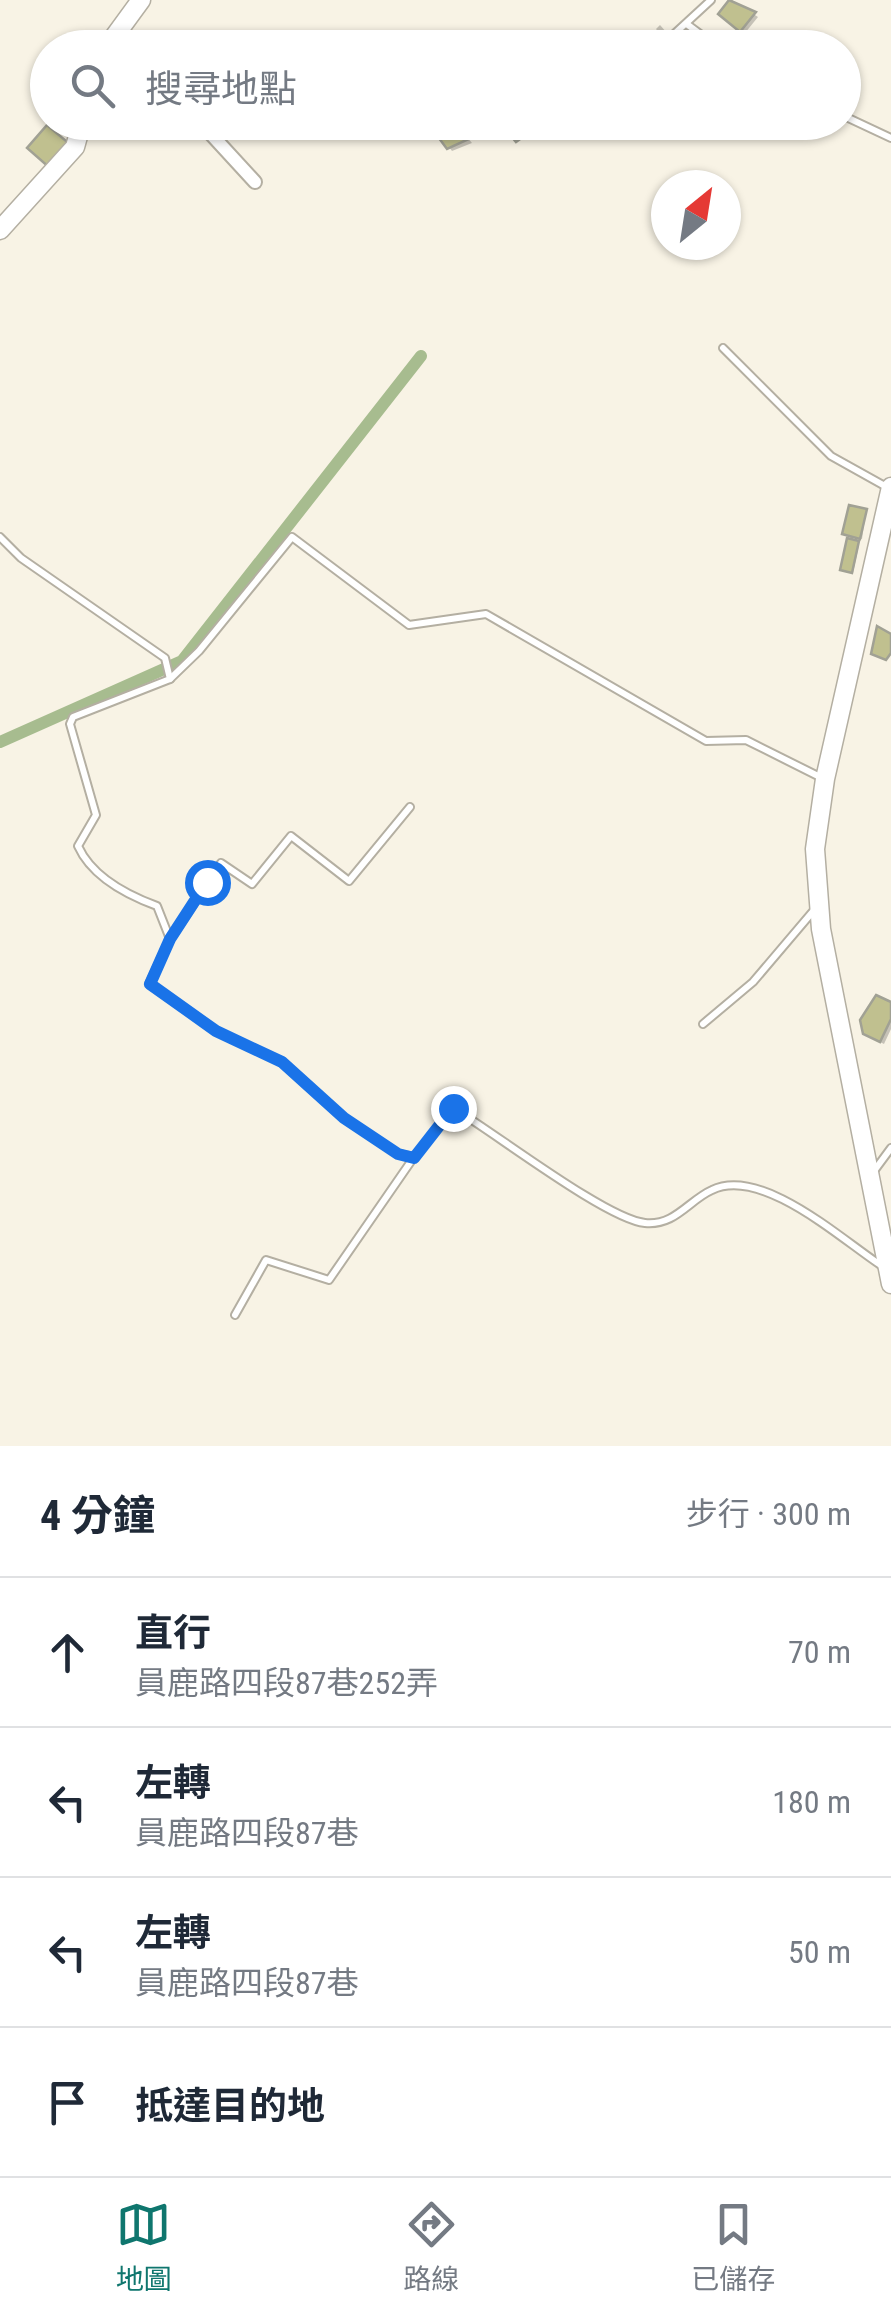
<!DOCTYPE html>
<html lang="zh-TW">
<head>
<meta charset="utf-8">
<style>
	body { margin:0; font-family:"Roboto Condensed","Noto Sans TC",sans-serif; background:#f6f6f7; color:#1f2937 }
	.compass { position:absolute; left:651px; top:170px; width:90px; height:90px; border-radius:50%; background:#fff; box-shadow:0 2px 8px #0004; rotate:30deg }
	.stop { position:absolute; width:30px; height:30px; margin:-22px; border:8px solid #1a73e8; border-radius:50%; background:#fff }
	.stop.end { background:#1a73e8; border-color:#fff; box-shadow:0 2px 10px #0008 }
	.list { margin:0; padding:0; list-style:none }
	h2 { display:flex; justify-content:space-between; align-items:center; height:130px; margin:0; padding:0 40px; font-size:42px }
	h2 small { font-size:32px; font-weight:400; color:#747a83 }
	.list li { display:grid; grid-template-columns:65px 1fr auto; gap:30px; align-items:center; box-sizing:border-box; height:150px; padding:0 40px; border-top:2px solid #e0e1e3 }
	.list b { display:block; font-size:38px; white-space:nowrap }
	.list p { margin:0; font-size:32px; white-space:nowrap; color:#747a83 }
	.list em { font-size:32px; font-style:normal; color:#747a83 }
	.icon { flex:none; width:55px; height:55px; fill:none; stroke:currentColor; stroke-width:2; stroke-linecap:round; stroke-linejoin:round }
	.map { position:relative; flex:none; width:891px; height:1446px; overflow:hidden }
	.search { position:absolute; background:#fff; box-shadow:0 2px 8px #0004; left:30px; right:30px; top:30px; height:110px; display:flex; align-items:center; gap:25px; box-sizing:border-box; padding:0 35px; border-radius:55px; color:#747a83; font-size:38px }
	.sheet { height:730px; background:#fff }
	nav { display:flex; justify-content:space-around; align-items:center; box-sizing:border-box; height:140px; border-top:2px solid #e0e1e3; background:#fff; font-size:28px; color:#747a83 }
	nav a { display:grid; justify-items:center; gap:5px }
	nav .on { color:#0f766e }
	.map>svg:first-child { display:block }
	.shadow { fill:#0003 }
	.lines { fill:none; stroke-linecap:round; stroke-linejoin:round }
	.canal { stroke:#a7bc8f; stroke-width:12 }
	.building { fill:#c0c08f; stroke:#a1a194; stroke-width:2.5 }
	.lane-casing { stroke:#b4afa2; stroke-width:10 }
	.street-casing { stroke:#b4afa2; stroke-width:16 }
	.secondary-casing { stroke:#b4afa2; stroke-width:21 }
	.lane { stroke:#fff; stroke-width:6 }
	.street { stroke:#fff; stroke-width:12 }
	.secondary { stroke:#fff; stroke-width:18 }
	.route { stroke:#1a73e8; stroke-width:12 }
</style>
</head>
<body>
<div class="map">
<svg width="891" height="1446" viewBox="0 0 891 1446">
	<rect width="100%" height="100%" fill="#f8f3e5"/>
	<!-- shadow -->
	<g class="shadow">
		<polygon points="732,0 758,17 745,33 721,14"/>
		<polygon points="660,25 667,33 662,36 656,29"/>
		<polygon points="455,122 472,143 452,151 449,147"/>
		<polygon points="866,512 862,539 851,537 859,545 853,573 845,571 850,536 845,534"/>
		<polygon points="891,1005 891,1029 884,1044 870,1037"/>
	</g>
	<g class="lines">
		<!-- canal -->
		<polyline class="canal" points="0,742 182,661 421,356"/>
	</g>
	<!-- building -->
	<g class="building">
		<polygon points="729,0 756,12 740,32 718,14"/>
		<polygon points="427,122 461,122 471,138 447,149"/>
		<polygon points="508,122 529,122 534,129 516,142 503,126"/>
		<polygon points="47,125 72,146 51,169 27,148"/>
		<polygon points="849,505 867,509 860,539 842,534"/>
		<polygon points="847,538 859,541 852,573 840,570"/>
		<polygon points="877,626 891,634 891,653 886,660 871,654"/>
		<polygon points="876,995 891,1002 891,1019 880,1042 863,1034 860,1020"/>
	</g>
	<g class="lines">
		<!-- lane casing -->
		<g class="lane-casing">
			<g id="lane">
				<polyline points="688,25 719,48"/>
				<polyline points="659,48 711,0"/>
				<polyline points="844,116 891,138"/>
				<polyline points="199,122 210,133 221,122"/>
				<polyline points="723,348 831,456 890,489"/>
				<path d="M0,537L21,558L165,658L170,679L73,717L70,724L96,815L78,846C92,877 127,895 157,906L170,939L149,984L216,1031L282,1062L345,1119L398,1154L415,1157L453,1108C494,1132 606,1219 645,1223C675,1226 689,1200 712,1190C762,1166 842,1240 882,1266"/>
				<polyline points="170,679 199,651 292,537 409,625 486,614 706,741 746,740 824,779"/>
				<polyline points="171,938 221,863 252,884 291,836 349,881 410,807"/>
				<polyline points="703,1024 753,982 815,909"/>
				<polyline points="874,1171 891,1148"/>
				<polyline points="235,1315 266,1260 329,1280 414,1157"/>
			</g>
		</g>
		<!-- street casing -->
		<g class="street-casing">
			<polyline id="street" points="210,133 255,182"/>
		</g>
		<!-- secondary casing -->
		<g class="secondary-casing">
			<g id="secondary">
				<polyline points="106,48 141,0"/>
				<polyline points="0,230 75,147 82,122"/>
				<polyline points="891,487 825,779 815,849 821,929 891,1284"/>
			</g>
		</g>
		<!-- lane -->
		<use href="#lane" class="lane"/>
		<!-- street -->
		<use href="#street" class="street"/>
		<!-- secondary -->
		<use href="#secondary" class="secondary"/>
	</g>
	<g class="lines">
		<!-- route -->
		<polyline class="route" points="207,882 170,939 150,984 216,1031 282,1062 344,1118 398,1154 414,1158 453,1108"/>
	</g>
</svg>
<svg class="compass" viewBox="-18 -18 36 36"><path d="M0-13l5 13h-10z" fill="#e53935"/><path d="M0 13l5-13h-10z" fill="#747a83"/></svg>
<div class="stop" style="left:207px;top:882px"></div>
<div class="stop end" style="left:453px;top:1108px"></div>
<div class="search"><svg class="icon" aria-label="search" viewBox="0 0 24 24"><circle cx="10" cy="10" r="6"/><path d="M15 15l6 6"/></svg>搜尋地點</div>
</div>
<section class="sheet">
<h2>4 分鐘<small>步行 · 300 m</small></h2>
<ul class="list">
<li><svg class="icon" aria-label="ahead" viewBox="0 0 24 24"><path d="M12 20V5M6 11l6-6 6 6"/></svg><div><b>直行</b><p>員鹿路四段87巷252弄</p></div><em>70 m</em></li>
<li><svg class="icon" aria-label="left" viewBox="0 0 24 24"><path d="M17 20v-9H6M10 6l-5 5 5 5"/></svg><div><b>左轉</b><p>員鹿路四段87巷</p></div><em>180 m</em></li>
<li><svg class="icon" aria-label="left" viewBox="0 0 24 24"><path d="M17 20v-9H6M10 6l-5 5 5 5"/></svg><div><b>左轉</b><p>員鹿路四段87巷</p></div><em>50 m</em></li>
<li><svg class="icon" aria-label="arrive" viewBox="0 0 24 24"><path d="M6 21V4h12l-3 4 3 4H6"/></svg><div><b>抵達目的地</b></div></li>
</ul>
</section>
<nav>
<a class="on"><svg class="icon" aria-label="map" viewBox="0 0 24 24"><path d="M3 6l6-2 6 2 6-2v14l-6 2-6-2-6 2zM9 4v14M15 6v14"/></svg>地圖</a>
<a><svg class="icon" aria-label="directions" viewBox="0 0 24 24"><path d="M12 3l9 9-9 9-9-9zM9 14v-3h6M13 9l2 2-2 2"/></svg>路線</a>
<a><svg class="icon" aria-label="saved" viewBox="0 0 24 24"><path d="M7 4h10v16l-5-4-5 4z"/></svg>已儲存</a>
</nav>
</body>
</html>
